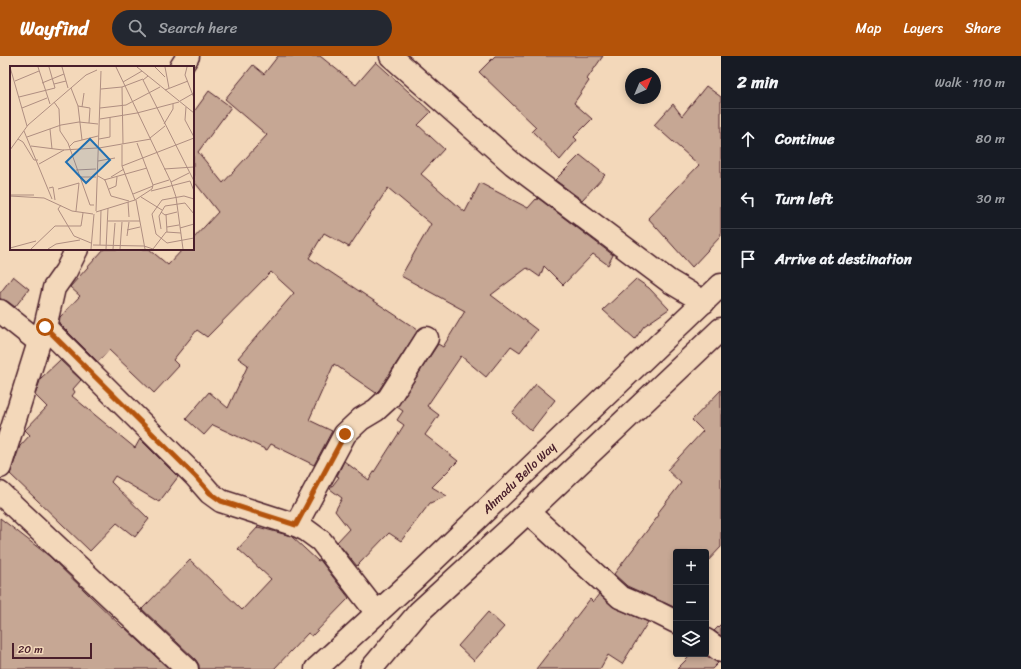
<!DOCTYPE html>
<html lang="en">
<head>
<meta charset="utf-8">
<style>
	body { margin:0; font-family:Sriracha,sans-serif; background:#242831; color:#f1f3f6 }
	.controls { position:absolute; right:12px; bottom:12px; display:grid; overflow:hidden; border-radius:4px; box-shadow:0 2px 6px #0003 }
	.controls button { width:36px; height:36px; display:grid; place-items:center; padding:0; border:0; border-bottom:1px solid #363941; background:#171b24; color:#f1f3f6; font:20px sans-serif }
	.compass { position:absolute; left:625px; top:12px; width:36px; height:36px; border-radius:50%; background:#171b24; box-shadow:0 2px 6px #0003; rotate:44deg }
	.scale { position:absolute; left:12px; bottom:10px; width:80px; box-sizing:border-box; padding-left:4px; border:2px solid #4a1f2b; border-top:0; font-size:11px; line-height:14px; white-space:nowrap; color:#4a1f2b; -webkit-text-stroke:3px #f3d8ba; paint-order:stroke }
	.stop { position:absolute; width:12px; height:12px; margin:-9px; border:3px solid #b45309; border-radius:50%; background:#fff }
	.stop.end { background:#b45309; border-color:#fff; box-shadow:0 1px 4px #0008 }
	.list { margin:0; padding:0; list-style:none }
	h2 { display:flex; justify-content:space-between; align-items:center; height:52px; margin:0; padding:0 16px; font-size:17px }
	h2 small { font-size:13px; font-weight:400; color:#9ea1a6 }
	.list li { display:grid; grid-template-columns:26px 1fr auto; gap:12px; align-items:center; box-sizing:border-box; height:60px; padding:0 16px; border-top:1px solid #363941 }
	.list b { display:block; font-size:15px; white-space:nowrap }
	.list em { font-size:13px; font-style:normal; color:#9ea1a6 }
	.icon { flex:none; width:22px; height:22px; fill:none; stroke:currentColor; stroke-width:2; stroke-linecap:round; stroke-linejoin:round }
	.map { position:relative; flex:none; width:721px; height:613px; overflow:hidden }
	header { display:flex; align-items:center; gap:24px; box-sizing:border-box; height:56px; padding:0 20px; background:#b45309; color:#fff }
	header strong { font-size:19px }
	nav { display:flex; gap:22px; margin-inline-start:auto; font-size:14px }
	.search { width:280px; height:36px; background:#242831; display:flex; align-items:center; gap:10px; box-sizing:border-box; padding:0 14px; border-radius:22px; color:#9ea1a6; font-size:15px }
	main { display:flex }
	aside { flex:1; background:#171b24 }
	.map>svg:first-child { display:block }
	.building { fill:#c6a794; stroke:#4a1f2b }
	.lines { fill:none; stroke-linecap:round; stroke-linejoin:round }
	.street-casing { stroke:#4a1f2b; stroke-width:25 }
	.highway-casing { stroke:#4a1f2b; stroke-width:25 }
	.street { stroke:#f3d8ba; stroke-width:22 }
	.highway { stroke:#f3d8ba; stroke-width:22 }
	.route { stroke:#b45309; stroke-width:5 }
	.labels { text-anchor:middle; dominant-baseline:central; stroke-width:4; stroke-linejoin:round; paint-order:stroke }
	.street-label { font-size:12px; fill:#4a1f2b; stroke:#f3d8ba }
	.inset-road { fill:none; stroke:#af8e81; stroke-width:1 }
	.view { fill:#1f6fb2; fill-opacity:0.15; stroke:#1f6fb2; stroke-width:2 }
	.inset-edge { fill:none; stroke:#4a1f2b; stroke-width:2 }
</style>
</head>
<body>
<header>
<strong>Wayfind</strong>
<div class="search"><svg class="icon" aria-label="search" viewBox="0 0 24 24"><circle cx="10" cy="10" r="6"/><path d="M15 15l6 6"/></svg>Search here</div>
<nav><a>Map</a><a>Layers</a><a>Share</a></nav>
</header>
<main>
<div class="map">
<svg width="721" height="613" viewBox="0 0 721 613">
	<rect width="100%" height="100%" fill="#f3d8ba"/>
	<filter id="ink" filterUnits="userSpaceOnUse"><feTurbulence type="fractalNoise" baseFrequency=".025" numOctaves="2"/><feDisplacementMap in="SourceGraphic" scale="8" xChannelSelector="R" yChannelSelector="G"/><feConvolveMatrix kernelMatrix="1 2 1 2 8 2 1 2 1" color-interpolation-filters="sRGB"/></filter>
	<g filter="url(#ink)">
		<!-- building -->
		<g class="building">
			<polygon points="278,0 320,0 356,29 376,6 431,56 418,69 444,93 421,118 465,156 480,127 528,152 536,143 537,144 538,142 613,199 608,209 593,198 563,229 544,210 540,221 527,212 491,239 537,274 520,296 511,290 486,321 461,300 427,350 439,359 425,379 458,405 432,431 447,440 430,447 401,485 389,477 357,510 337,486 349,473 335,455 342,442 330,433 339,421 337,420 344,405 369,424 404,369 397,364 403,355 397,351 438,288 443,291 465,255 401,220 431,168 388,132 349,191 324,177 309,202 418,274 379,334 376,337 334,308 309,364 332,375 314,409 271,388 267,394 213,369 204,379 186,363 209,336 228,352 248,309 238,302 294,237 271,216 207,281 197,274 173,304 179,310 154,337 109,294 98,306 59,267 60,261 80,240 70,231 104,193 149,193 168,209 183,193 193,193 193,183 218,156 193,124 193,57 209,35 231,51 198,96 223,127 267,79 225,43 253,9 264,18"/>
			<polygon points="495,0 603,0 587,23 589,25 574,47 592,63 574,81 577,84 560,104 532,75 536,71 479,16"/>
			<polygon points="706,30 721,41 721,180 692,211 648,162 699,109 654,69 673,48 682,60"/>
			<polygon points="580,99 605,119 582,144 555,124"/>
			<polygon points="13,220 29,233 15,251 7,245 0,243 0,237"/>
			<polygon points="636,223 649,232 669,253 644,270 635,283 603,254"/>
			<polygon points="60,304 81,324 73,333 75,336 72,340 135,392 140,383 178,421 159,446 115,420 111,426 149,463 135,481 117,467 90,495 10,418 20,390 30,379 25,374 47,351 35,339 41,322"/>
			<polygon points="536,328 555,344 531,375 512,357"/>
			<polygon points="721,334 721,491 706,507 706,496 676,496 676,552 627,530 614,518 659,459 657,458 681,427 667,414 703,375 692,364"/>
			<polygon points="0,462 49,500 123,572 124,571 169,613 0,613"/>
			<polygon points="258,471 291,480 318,505 320,504 349,542 312,580 308,577 274,613 199,613 199,609 196,604 142,553 190,504 242,554 271,523 238,493"/>
			<polygon points="599,538 615,552 648,566 622,608 608,599 600,613 536,613 590,543 593,546"/>
			<polygon points="488,556 504,571 474,605 458,590"/>
			<polygon points="721,568 721,580 714,575"/>
			<polygon points="692,598 704,598 718,607 712,613 677,613"/>
		</g>
		<g class="lines">
			<!-- street casing -->
			<g class="street-casing">
				<g id="street">
					<polyline points="391,0 513,108 669,225 704,246"/>
					<polyline points="181,11 188,0"/>
					<polyline points="0,255 39,286"/>
					<polyline points="45,271 196,421 210,437 221,445 296,469 306,474 321,485 377,557"/>
					<polyline points="0,411 39,286 45,271 54,232 66,215 77,193"/>
					<polyline points="0,437 187,613"/>
					<polyline points="528,456 620,541 658,557 676,566"/>
					<polyline points="296,469 345,378 361,363 376,354 389,342 427,282"/>
					<polyline points="706,584 721,595"/>
				</g>
			</g>
			<!-- highway casing -->
			<g class="highway-casing">
				<g id="highway">
					<polyline points="316,613 413,524 721,229"/>
					<polyline points="371,613 419,556 528,456 721,273"/>
				</g>
			</g>
			<!-- street -->
			<use href="#street" class="street"/>
			<!-- highway -->
			<use href="#highway" class="highway"/>
		</g>
	</g>
	<g class="lines" filter="url(#ink)">
		<!-- route -->
		<polyline class="route" points="45,271 196,421 210,437 221,445 296,469 345,378"/>
	</g>
	<g class="labels">
		<!-- street labels -->
		<g class="street-label">
			<text transform="translate(519 422) rotate(-44)">Ahmadu Bello Way</text>
		</g>
	</g>
	<!-- overview -->
	<g transform="translate(10 10)">
		<rect width="184" height="184" fill="#f3d8ba"/>
		<path class="inset-road" d="M0,1L17,60M28,1L40,38M52,1L58,22M106,1L161,116L166,131L173,183M127,1L184,47M145,1L155,11M155,1L159,22M177,1L175,9L184,32M138,10L133,14L184,115M5,15L29,5M113,16L132,5M32,17L54,8M44,18L56,15M112,21L113,78M61,22L68,40L72,74M91,23L112,21L133,13M155,24L178,15M9,31L45,22L39,1M170,35L184,27M44,36L49,43L50,65L58,77L80,139H84M68,40L80,42L79,57M72,41L74,27M176,41L175,54L184,71M12,42L37,32M90,42L116,39L150,21M90,53L127,47L169,36M154,58L163,43V38M40,63L42,83M14,65L42,133M17,71L51,59L69,56L88,58M140,72L155,60M8,73L13,76L24,94H28M89,73L100,71V51M112,79V100L125,134M21,80L53,84L87,82M59,81L64,76L88,70M89,82L141,73M0,84L18,59L76,9L87,4M88,95L105,92M29,98L54,84M112,100L184,72M154,103L184,101M66,104L86,103M88,110L95,114L101,130L119,135M70,111H86M101,111L114,103M94,114L137,102M161,116L179,107M143,119L159,114M39,122L43,121L45,134M48,123L69,117L66,145M99,123L106,120L107,111M141,125L180,115L184,125M123,128L143,120M0,129H24M0,130L34,132L62,145L83,148M131,131L152,144M184,133L174,130L152,134L142,148L146,168L157,177L184,172M126,134L135,183M118,136L119,151M51,139L48,143L64,170L81,177M86,145L91,5M86,146L125,134L142,123L143,119L127,77M151,146L155,149L167,146M156,148L157,166M98,155H130M157,161L169,159M170,162L184,158M151,163L149,150L155,140L175,137L184,148M117,164L130,161M117,170L119,156M83,179L134,180L143,183M90,179L91,144M0,182L26,175M21,183L45,160H71L73,147M38,183L46,178L70,174M81,183L84,148M96,183L98,142M103,183L105,157M110,183L112,156M143,183L156,166L171,167"/>
		<path class="view" d="M80,73L100,94L76,117L56,96Z"/>
		<rect width="184" height="184" class="inset-edge"/>
	</g>
</svg>
<div class="controls">
<button>+</button>
<button>−</button>
<button><svg class="icon" aria-label="layers" viewBox="0 0 24 24"><path d="M12 4l9 5-9 5-9-5zM3 14l9 5 9-5"/></svg></button>
</div>
<svg class="compass" viewBox="-18 -18 36 36"><path d="M0-13l5 13h-10z" fill="#e53935"/><path d="M0 13l5-13h-10z" fill="#9ea1a6"/></svg>
<div class="scale">20 m</div>
<div class="stop" style="left:45px;top:271px"></div>
<div class="stop end" style="left:345px;top:378px"></div>
</div>
<aside>
<h2>2 min<small>Walk · 110 m</small></h2>
<ul class="list">
<li><svg class="icon" aria-label="ahead" viewBox="0 0 24 24"><path d="M12 20V5M6 11l6-6 6 6"/></svg><div><b>Continue</b></div><em>80 m</em></li>
<li><svg class="icon" aria-label="left" viewBox="0 0 24 24"><path d="M17 20v-9H6M10 6l-5 5 5 5"/></svg><div><b>Turn left</b></div><em>30 m</em></li>
<li><svg class="icon" aria-label="arrive" viewBox="0 0 24 24"><path d="M6 21V4h12l-3 4 3 4H6"/></svg><div><b>Arrive at destination</b></div></li>
</ul>
</aside>
</main>
</body>
</html>
